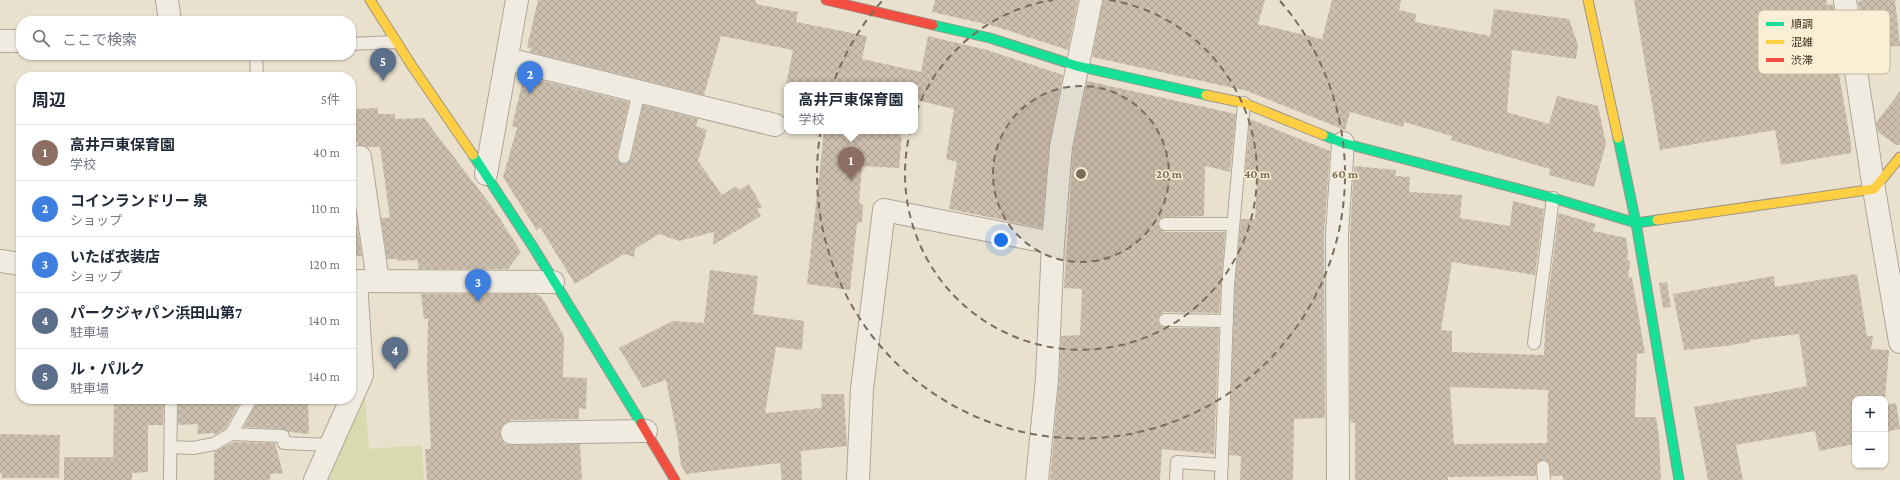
<!DOCTYPE html>
<html lang="ja">
<head>
<meta charset="utf-8">
<style>
	body { margin:0; font-family:"Crimson Pro","Noto Sans JP",serif; background:#f6f6f7; color:#1f2937 }
	.controls { position:absolute; right:12px; bottom:12px; display:grid; overflow:hidden; border-radius:8px; box-shadow:0 1px 3px #0004 }
	.controls button { width:36px; height:36px; display:grid; place-items:center; padding:0; border:0; border-bottom:1px solid #e0e1e3; background:#fff; color:#1f2937; font:20px sans-serif }
	.you { position:absolute; left:1001px; top:240px; width:14px; height:14px; margin:-10px; border:3px solid #fff; border-radius:50%; background:#1a73e8; box-shadow:0 0 0 6px #1a73e833 }
	.badge { display:grid; place-items:center; width:26px; height:26px; border-radius:50%; background:#7a6d5b; color:#fff; font-size:13px; font-weight:700 }
	.pin { position:absolute; translate:-50% -33px; filter:drop-shadow(0 1px 2px #0008) }
	.pin::after { content:''; position:absolute; top:21px; width:14px; height:12px; background:inherit; clip-path:polygon(0 0,100% 0,50% 100%) }
	.popup { position:absolute; left:784px; top:82px; width:134px; height:52px; box-sizing:border-box; display:grid; place-content:center; border-radius:8px; background:#fff; filter:drop-shadow(0 1px 3px #0005); font-size:13px; white-space:nowrap; color:#747a83 }
	.popup b { font-size:15px; color:#1f2937 }
	.popup::after { content:''; position:absolute; left:50%; top:100%; margin-left:-8px; border:8px solid transparent; border-top-color:#fff }
	.list { margin:0; padding:0; list-style:none }
	h2 { display:flex; justify-content:space-between; align-items:center; height:52px; margin:0; padding:0 16px; font-size:17px }
	h2 small { font-size:13px; font-weight:400; color:#747a83 }
	.list li { display:grid; grid-template-columns:26px 1fr auto; gap:12px; align-items:center; box-sizing:border-box; height:56px; padding:0 16px; border-top:1px solid #e0e1e3 }
	.list b { display:block; font-size:15px; white-space:nowrap }
	.list p { margin:0; font-size:13px; white-space:nowrap; color:#747a83 }
	.list em { font-size:13px; font-style:normal; color:#747a83 }
	.icon { flex:none; width:22px; height:22px; fill:none; stroke:currentColor; stroke-width:2; stroke-linecap:round; stroke-linejoin:round }
	.map { position:relative; flex:none; width:1900px; height:480px; overflow:hidden }
	.search { position:absolute; background:#fff; box-shadow:0 1px 3px #0004; left:16px; top:16px; width:340px; height:44px; display:flex; align-items:center; gap:10px; box-sizing:border-box; padding:0 14px; border-radius:16px; color:#747a83; font-size:15px }
	.panel { position:absolute; background:#fff; box-shadow:0 1px 3px #0004; left:16px; top:72px; width:340px; height:332px; border-radius:16px }
	.map>svg:first-child { display:block }
	.park { fill:#d9daaf }
	.building { fill:url(#building-cross-hatch); fill-rule:evenodd }
	.lines { fill:none; stroke-linecap:round; stroke-linejoin:round }
	.lane-casing { stroke:#aea697; stroke-width:14 }
	.street-casing { stroke:#aea697; stroke-width:24 }
	.fast-casing { stroke:#9e9587; stroke-width:11 }
	.slow-casing { stroke:#9e9587; stroke-width:11 }
	.jam-casing { stroke:#9e9587; stroke-width:11 }
	.lane { stroke:#f0ebe1; stroke-width:12 }
	.street { stroke:#f0ebe1; stroke-width:22 }
	.fast { stroke:#16e098; stroke-width:9 }
	.slow { stroke:#ffcf43; stroke-width:9 }
	.jam { stroke:#f24e42; stroke-width:9 }
	.ring { fill:none; stroke:#7a6d5b; stroke-width:2; stroke-dasharray:7 5 }
	.key { fill:#faefd4; stroke:#c2b59d; stroke-width:1 }
	.key-label { font-size:11px; fill:#3f2e1d }
	.centre { fill:#7a6d5b; stroke:#faefd4; stroke-width:2 }
	.ring-label { font-size:12px; text-anchor:middle; font-weight:bold; fill:#7a6d5b; stroke:#faefd4; stroke-width:3; stroke-linejoin:round; paint-order:stroke }
</style>
</head>
<body>
<div class="map">
<svg width="1900" height="480" viewBox="0 0 1900 480">
	<defs>
		<pattern id="building-cross-hatch" width="8" height="8" patternUnits="userSpaceOnUse"><rect width="8" height="8" fill="#cdbfae"/><path d="M0 0l8 8M0 8l8-8" fill="none" stroke="#b1a495"/></pattern>
	</defs>
	<rect width="100%" height="100%" fill="#e9e1ce"/>
	<!-- park -->
	<polygon class="park" points="364,383 369,449 422,445 424,480 320,480"/>
	<!-- building -->
	<g class="building">
		<polygon points="538,0 756,0 756,4 798,12 796,22 867,36 862,59 921,72 928,36 987,50 1063,75 1049,146 1042,228 949,209 957,162 946,159 954,109 916,100 919,85 786,85 793,50 721,36 704,95 530,52 531,48 527,47"/>
		<polygon points="935,0 1078,0 1068,50 994,26 932,12"/>
		<polygon points="1103,0 1265,0 1258,24 1322,39 1332,0 1401,0 1399,10 1416,14 1415,22 1490,36 1494,9 1569,19 1578,45 1576,59 1512,50 1507,112 1549,124 1557,96 1598,106 1606,144 1594,187 1549,175 1550,169 1451,140 1452,136 1404,122 1403,127 1350,112 1345,130 1247,91 1092,57"/>
		<polygon points="1634,0 1826,0 1827,5 1833,4 1840,50 1834,46 1851,143 1851,153 1781,165 1775,130 1660,150"/>
		<polygon points="1865,0 1895,0 1900,46 1865,48 1858,1"/>
		<polygon points="524,76 629,102 617,155 617,160 622,164 627,164 631,159 643,105 698,119 696,126 707,130 698,161 722,195 736,186 739,190 749,184 762,207 757,209 761,216 713,245 714,232 679,241 659,234 635,249 634,257 624,254 575,284 540,227 537,231 503,177 517,128 512,126"/>
		<polygon points="1087,81 1236,114 1230,172 1205,166 1204,216 1165,217 1159,220 1158,224 1159,228 1165,232 1225,232 1219,313 1165,312 1161,314 1158,319 1159,324 1165,328 1219,328 1214,454 1162,449 1160,480 1050,480 1059,380 1061,336 1080,335 1082,289 1064,288 1073,149"/>
		<polygon points="1900,91 1900,145 1896,145 1878,132 1876,123"/>
		<polygon points="378,108 378,114 395,114 395,119 424,118 493,208 521,252 508,269 419,269 417,260 397,261 397,259 387,259 381,218 390,218 380,147 367,147 358,145 358,142 351,142 351,109"/>
		<polygon points="1250,119 1330,151 1324,233 1325,418 1294,419 1293,480 1240,480 1241,456 1229,455 1235,285 1241,219 1255,219 1257,178 1245,175"/>
		<polygon points="824,131 877,131 902,134 899,168 862,166 859,203 863,205 862,222 857,223 850,290 807,284"/>
		<path d="M1354,166L1396,170L1395,176L1410,177L1409,192L1462,195L1460,218L1510,226L1513,201L1544,209L1535,275L1452,262L1441,330L1452,331V352L1544,355L1546,312L1559,213L1596,224L1593,231L1626,238L1628,252L1627,260L1630,261V265L1628,277L1632,278L1645,353L1637,354L1635,417H1656L1659,437L1661,480H1563V476H1551L1549,463L1543,460L1536,464V476L1448,477V480H1355V423H1351L1350,417V233ZM1450,387L1548,390L1547,443L1454,444Z"/>
		<polygon points="351,225 357,225 362,256 351,256"/>
		<polygon points="710,270 758,276 753,314 804,321 802,350 776,347 765,413 822,408 821,394 844,394 847,446 801,451 802,480 782,480 780,463 686,474 681,465 678,445 679,445 666,380 643,388 619,348 673,321 704,323"/>
		<polygon points="1857,274 1867,336 1873,336 1871,349 1889,350 1885,399 1855,399 1855,444 1819,451 1815,431 1736,445 1743,480 1708,480 1694,407 1807,386 1799,334 1750,340 1750,342 1726,346 1684,350 1673,294 1774,276 1775,287"/>
		<polygon points="1667,282 1671,307 1663,308 1659,283"/>
		<polygon points="421,294 533,294 541,296 564,336 563,377 587,378 586,409 579,408 579,419 512,420 506,422 501,427 500,434 502,440 506,444 512,445 580,444 582,480 427,480 425,449 431,449 427,367 428,319 424,319"/>
		<polygon points="114,399 164,399 163,425 148,425 148,472 132,473 132,480 64,480 64,457 113,457"/>
		<polygon points="178,399 242,399 225,429 214,435 214,433 197,434 198,424 178,425"/>
		<polygon points="258,399 308,399 309,434 290,432 283,429 244,427"/>
		<polygon points="1896,403 1900,429 1885,432 1885,405"/>
		<polygon points="0,434 60,435 59,478 2,478 2,473 0,473"/>
		<polygon points="233,442 275,443 283,473 270,474 270,480 214,480 214,452"/>
	</g>
	<g class="lines">
		<!-- lane casing -->
		<g class="lane-casing">
			<g id="lane">
				<polyline points="351,44 395,42"/>
				<polyline points="256,55 257,77"/>
				<polyline points="624,157 639,91"/>
				<polyline points="1165,224 1233,224"/>
				<polyline points="1165,320 1227,321"/>
				<polyline points="1534,343 1553,198"/>
				<polyline points="231,434 283,436 284,443 330,445"/>
				<polyline points="171,447 193,448 214,444 231,434 251,399"/>
				<polyline points="1543,467 1544,480"/>
				<polyline points="170,480 171,399"/>
				<polyline points="1176,480 1177,462 1222,465"/>
				<polyline points="1221,480 1228,285 1244,103"/>
			</g>
		</g>
		<!-- street casing -->
		<g class="street-casing">
			<g id="street">
				<polyline points="167,0 170,21"/>
				<polyline points="1845,0 1874,189 1900,342"/>
				<polyline points="0,41 21,41"/>
				<polyline points="507,59 775,125"/>
				<polyline points="360,157 378,281"/>
				<polyline points="486,174 517,0"/>
				<polyline points="0,261 21,264"/>
				<polyline points="351,281 553,282"/>
				<polyline points="512,433 646,431"/>
				<polyline points="315,480 362,375 356,281"/>
				<polyline points="858,480 862,389 884,210 1053,243"/>
				<polyline points="1037,480 1047,379 1053,243 1061,147 1091,0"/>
				<polyline points="1338,480 1337,233 1343,143"/>
			</g>
		</g>
		<!-- fast casing -->
		<g class="fast-casing">
			<g id="fast">
				<polyline points="933,25 990,38 1077,66 1206,95"/>
				<polyline points="1323,135 1343,143 1553,198 1636,223 1657,220"/>
				<polyline points="1618,138 1636,223 1679,480"/>
				<polyline points="473,155 535,250 641,423"/>
			</g>
		</g>
		<!-- slow casing -->
		<g class="slow-casing">
			<g id="slow">
				<polyline points="370,0 412,66 473,155"/>
				<polyline points="1588,0 1618,138"/>
				<polyline points="1206,95 1244,103 1323,135"/>
				<polyline points="1657,220 1874,189 1900,157"/>
			</g>
		</g>
		<!-- jam casing -->
		<g class="jam-casing">
			<g id="jam">
				<polyline points="826,0 933,25"/>
				<polyline points="641,423 675,480"/>
			</g>
		</g>
		<!-- lane -->
		<use href="#lane" class="lane"/>
		<!-- street -->
		<use href="#street" class="street"/>
		<!-- fast -->
		<use href="#fast" class="fast"/>
		<!-- slow -->
		<use href="#slow" class="slow"/>
		<!-- jam -->
		<use href="#jam" class="jam"/>
	</g>
	<!-- distance rings -->
	<circle cx="1081" cy="174" r="88" fill="#7a6d5b" fill-opacity=".12"/>
	<g class="ring">
		<circle cx="1081" cy="174" r="88"/>
		<path d="M1109 0A176 176 0 1 1 1053 0"/>
		<path d="M1280 1A264 264 0 1 1 882 1"/>
	</g>
	<!-- legend -->
	<rect x="1758" y="10" width="132" height="64" rx="6" class="key"/>
	<rect x="1766" y="22" width="18" height="4" fill="#16e098"/>
	<rect x="1766" y="40" width="18" height="4" fill="#ffcf43"/>
	<rect x="1766" y="58" width="18" height="4" fill="#f24e42"/>
	<g class="key-label">
		<text x="1791" y="28">順調</text>
		<text x="1791" y="46">混雑</text>
		<text x="1791" y="64">渋滞</text>
	</g>
	<circle cx="1081" cy="174" r="6" class="centre"/>
	<g class="ring-label">
		<text x="1169" y="178">20 m</text>
		<text x="1257" y="178">40 m</text>
		<text x="1345" y="178">60 m</text>
	</g>
</svg>
<div class="controls">
<button>+</button>
<button>−</button>
</div>
<div class="you"></div>
<div class="pin badge" style="left:851px;top:180px;background:#8d6e63">1</div>
<div class="popup"><b>高井戸東保育園</b>学校</div>
<div class="pin badge" style="left:530px;top:94px;background:#3f7fe0">2</div>
<div class="pin badge" style="left:478px;top:302px;background:#3f7fe0">3</div>
<div class="pin badge" style="left:395px;top:370px;background:#5c6f8a">4</div>
<div class="pin badge" style="left:383px;top:81px;background:#5c6f8a">5</div>
<div class="search"><svg class="icon" aria-label="search" viewBox="0 0 24 24"><circle cx="10" cy="10" r="6"/><path d="M15 15l6 6"/></svg>ここで検索</div>
<section class="panel">
<h2>周辺<small>5件</small></h2>
<ul class="list">
<li><span class="badge" style="background:#8d6e63">1</span><div><b>高井戸東保育園</b><p>学校</p></div><em>40 m</em></li>
<li><span class="badge" style="background:#3f7fe0">2</span><div><b>コインランドリー 泉</b><p>ショップ</p></div><em>110 m</em></li>
<li><span class="badge" style="background:#3f7fe0">3</span><div><b>いたば衣装店</b><p>ショップ</p></div><em>120 m</em></li>
<li><span class="badge" style="background:#5c6f8a">4</span><div><b>パークジャパン浜田山第7</b><p>駐車場</p></div><em>140 m</em></li>
<li><span class="badge" style="background:#5c6f8a">5</span><div><b>ル・パルク</b><p>駐車場</p></div><em>140 m</em></li>
</ul>
</section>
</div>
</body>
</html>
